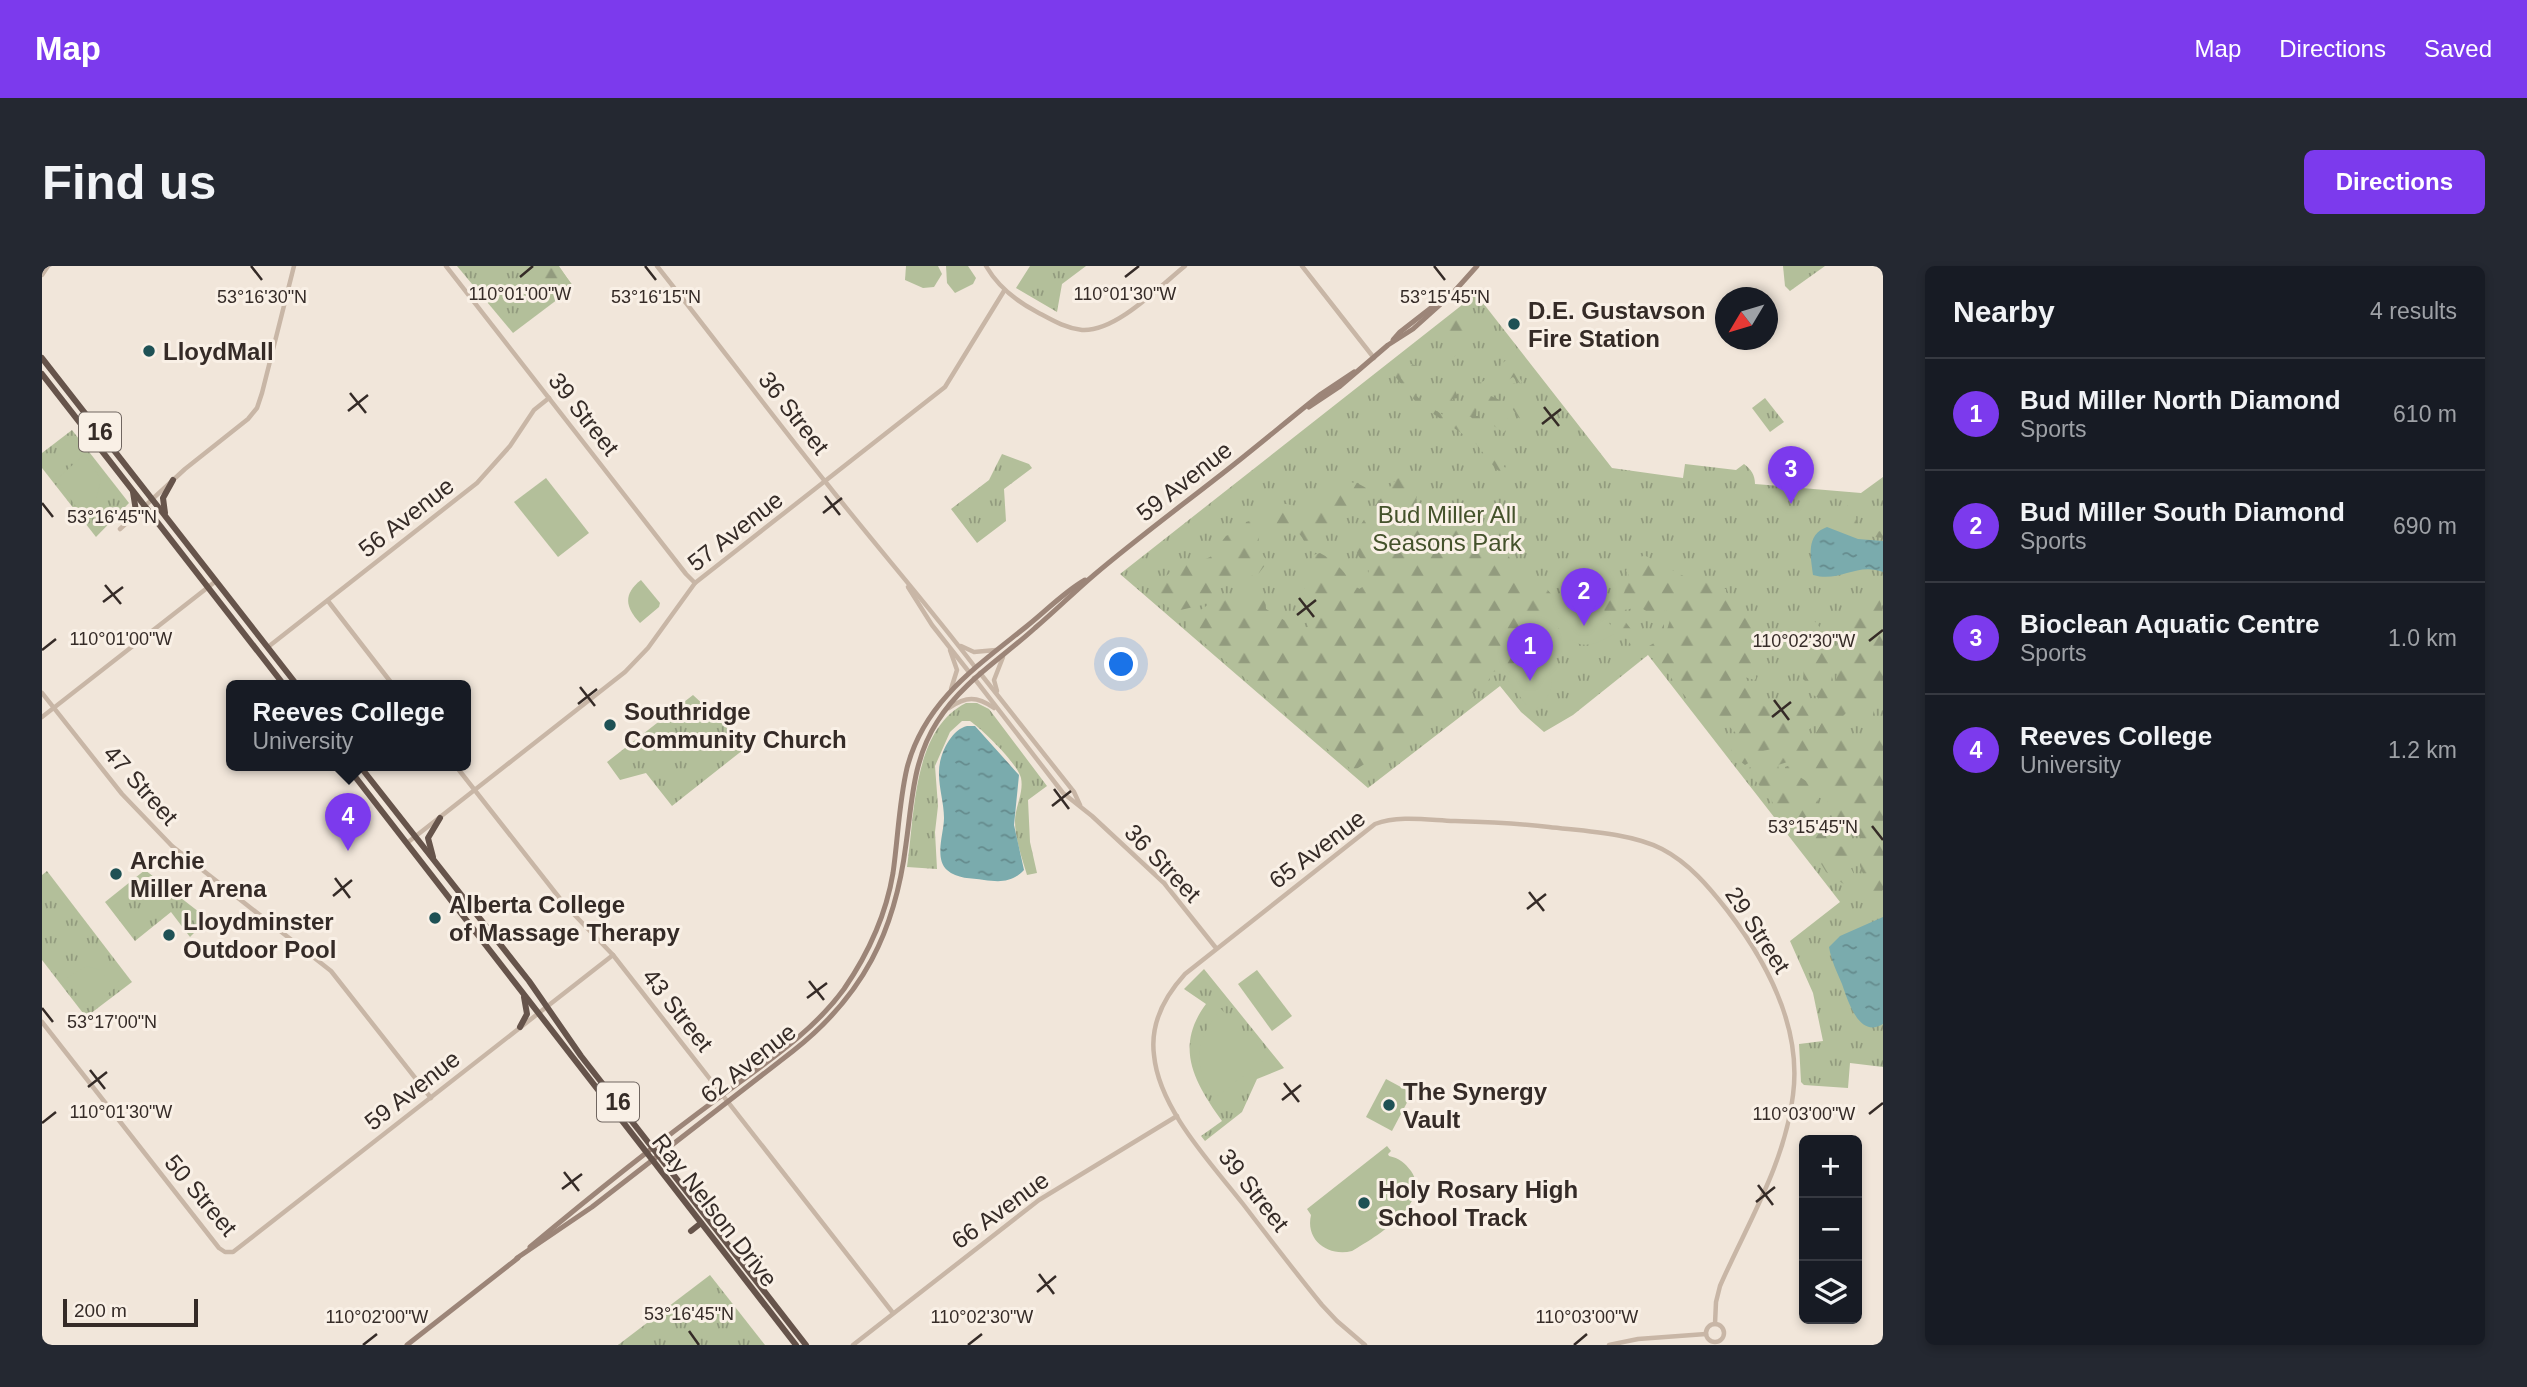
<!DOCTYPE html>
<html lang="en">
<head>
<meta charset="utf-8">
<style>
	body { margin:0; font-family:Arial,sans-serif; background:#242831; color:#f1f3f6 }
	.controls { position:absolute; right:21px; bottom:21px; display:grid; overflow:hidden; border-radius:10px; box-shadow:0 4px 10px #0003 }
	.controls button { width:63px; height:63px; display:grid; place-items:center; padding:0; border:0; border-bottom:2px solid #363941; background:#171b24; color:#f1f3f6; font:35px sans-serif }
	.compass { position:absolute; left:1673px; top:21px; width:63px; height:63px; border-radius:50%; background:#171b24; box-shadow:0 4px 10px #0003; rotate:232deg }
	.scale { position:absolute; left:21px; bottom:18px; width:135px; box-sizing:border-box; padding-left:7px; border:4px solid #352b27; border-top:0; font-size:19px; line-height:24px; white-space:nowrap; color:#352b27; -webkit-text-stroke:5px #f9f0e6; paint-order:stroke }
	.you { position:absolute; left:1080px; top:399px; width:24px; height:24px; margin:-18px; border:5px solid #fff; border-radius:50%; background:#1a73e8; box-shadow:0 0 0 10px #1a73e833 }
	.badge { display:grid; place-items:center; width:46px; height:46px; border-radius:50%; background:#7c3aed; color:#fff; font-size:23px; font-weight:700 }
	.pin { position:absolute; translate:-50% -58px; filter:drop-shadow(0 2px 4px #0008) }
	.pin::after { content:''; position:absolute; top:37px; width:24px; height:21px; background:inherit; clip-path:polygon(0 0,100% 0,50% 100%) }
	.popup { position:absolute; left:184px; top:414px; width:245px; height:91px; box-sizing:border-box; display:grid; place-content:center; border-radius:10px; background:#171b24; filter:drop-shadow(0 2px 5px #0005); font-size:23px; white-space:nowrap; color:#9ea1a6 }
	.popup b { font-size:26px; color:#f1f3f6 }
	.popup::after { content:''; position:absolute; left:50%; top:100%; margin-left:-14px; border:14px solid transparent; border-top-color:#171b24 }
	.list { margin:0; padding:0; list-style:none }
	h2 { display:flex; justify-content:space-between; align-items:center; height:91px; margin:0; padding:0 28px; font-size:30px }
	h2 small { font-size:23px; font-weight:400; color:#9ea1a6 }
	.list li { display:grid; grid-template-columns:46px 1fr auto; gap:21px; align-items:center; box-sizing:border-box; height:112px; padding:0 28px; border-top:2px solid #363941 }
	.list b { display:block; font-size:26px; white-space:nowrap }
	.list p { margin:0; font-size:23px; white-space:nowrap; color:#9ea1a6 }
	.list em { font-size:23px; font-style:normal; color:#9ea1a6 }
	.icon { flex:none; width:38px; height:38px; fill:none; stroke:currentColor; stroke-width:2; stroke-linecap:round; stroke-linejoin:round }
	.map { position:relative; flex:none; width:1841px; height:1079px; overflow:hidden; border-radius:10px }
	header { display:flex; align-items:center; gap:42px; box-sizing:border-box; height:98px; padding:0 35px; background:#7c3aed; color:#fff }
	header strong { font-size:33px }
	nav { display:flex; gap:38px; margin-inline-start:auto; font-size:24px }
	.intro { display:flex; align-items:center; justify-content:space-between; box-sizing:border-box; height:168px; padding:0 42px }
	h1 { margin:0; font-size:49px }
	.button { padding:18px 32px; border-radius:10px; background:#7c3aed; color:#fff; font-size:24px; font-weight:700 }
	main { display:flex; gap:42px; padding:0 42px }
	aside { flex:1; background:#171b24; border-radius:10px; box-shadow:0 4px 10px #0003 }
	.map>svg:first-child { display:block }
	.grass { fill:url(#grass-tufts) }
	.forest { fill:url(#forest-firs) }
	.pitch { fill:#b3bf9a }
	.water { fill:url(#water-ripples) }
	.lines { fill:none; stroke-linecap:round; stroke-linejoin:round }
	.tertiary { stroke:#c8b6a6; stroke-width:4.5 }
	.secondary { stroke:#9c8578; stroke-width:5 }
	.trunk { stroke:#66544b; stroke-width:6 }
	.ticks { fill:none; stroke:#352b27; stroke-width:2.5 }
	.poi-dot { fill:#1e5155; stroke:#f9f0e6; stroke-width:2.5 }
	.labels { text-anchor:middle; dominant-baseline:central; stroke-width:6; stroke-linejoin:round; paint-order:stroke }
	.shield { fill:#f9f0e6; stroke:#706660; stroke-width:2 }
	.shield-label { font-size:23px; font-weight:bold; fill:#352b27 }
	.poi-label { font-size:24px; font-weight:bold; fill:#352b27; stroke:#f9f0e6; text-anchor:start }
	.street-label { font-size:24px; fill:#352b27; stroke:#f9f0e6 }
	.park-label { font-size:24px; fill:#44522b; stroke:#f9f0e6 }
	.ticks-label { font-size:18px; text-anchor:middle; fill:#352b27; stroke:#f9f0e6; stroke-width:6; stroke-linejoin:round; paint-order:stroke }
</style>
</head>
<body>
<header>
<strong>Map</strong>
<nav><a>Map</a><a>Directions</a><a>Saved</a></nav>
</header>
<div class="intro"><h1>Find us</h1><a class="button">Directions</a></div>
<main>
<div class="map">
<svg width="1841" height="1079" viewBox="0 0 1841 1079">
	<defs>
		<pattern id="grass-tufts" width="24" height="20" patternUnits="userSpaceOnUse" patternTransform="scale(1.75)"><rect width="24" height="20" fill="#b3bf9a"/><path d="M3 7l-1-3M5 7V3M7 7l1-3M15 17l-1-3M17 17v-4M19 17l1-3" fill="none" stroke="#929b7e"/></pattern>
		<pattern id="forest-firs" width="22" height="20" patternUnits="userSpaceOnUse" patternTransform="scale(1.75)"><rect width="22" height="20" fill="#b3bf9a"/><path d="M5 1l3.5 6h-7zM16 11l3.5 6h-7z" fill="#929b7e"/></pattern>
		<pattern id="water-ripples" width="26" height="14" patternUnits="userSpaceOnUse" patternTransform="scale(1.75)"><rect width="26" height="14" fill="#7aabad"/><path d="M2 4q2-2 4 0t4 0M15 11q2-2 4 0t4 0" fill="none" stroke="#658b8d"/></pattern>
	</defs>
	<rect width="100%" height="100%" fill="#f1e6da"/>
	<!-- grass -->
	<g class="grass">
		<polygon points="415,0 516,0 532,21 471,67"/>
		<polygon points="988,0 1044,0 1020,18 1015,46 974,22"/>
		<polygon points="1741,0 1783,0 1748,25 1743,20"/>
		<path d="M1434,28L1570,202L1641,212L1643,198L1694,204L1702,198C1709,203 1713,209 1713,218L1819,227L1841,211V801L1808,797L1806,822L1762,819L1759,816L1757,778L1781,775L1771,727L1748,675L1798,636L1606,389L1531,449L1502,466L1479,446L1458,420L1326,522L1078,308Z"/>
		<polygon points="1723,132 1742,156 1728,166 1710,142"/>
		<polygon points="30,164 87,237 54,271 0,202 0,187"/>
		<polygon points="960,188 987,198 990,202 962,223 964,255 935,277 909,243 947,214"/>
		<polygon points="651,429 706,480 630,540 604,507 578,514 565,496"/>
		<path d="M924,437H935L947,443L1005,520L986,534L988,576L995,607L985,609C980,592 973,573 973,555C973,541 982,527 979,512C976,498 940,463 928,455H920L908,466L893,500L896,540L893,566L895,603L865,601C873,549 870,464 924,437Z"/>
		<polygon points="103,604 166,653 148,671 129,646 93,675 63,636"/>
		<polygon points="5,605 90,716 44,751 0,694 0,609"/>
		<path d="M1162,703L1242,802L1215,813L1200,846L1163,875L1159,870L1180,855C1152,816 1132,781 1164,738L1142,723Z"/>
		<polygon points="668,1009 723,1079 576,1079"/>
	</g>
	<!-- forest -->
	<g class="forest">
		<polygon points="488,0 517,0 532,22 523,30 512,29 507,20"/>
		<polygon points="1414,46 1424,53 1425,59 1419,70 1409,75 1409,81 1415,88 1409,94 1406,94 1400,84 1407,79 1399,68 1398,61 1405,52"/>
		<polygon points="1469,94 1465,104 1474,106 1480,116 1478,118 1471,111 1463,116 1467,120 1472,117 1476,119 1476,127 1486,138 1499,147 1485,160 1475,150 1458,123 1446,115 1446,109 1463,95"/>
		<path d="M1369,98L1383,102L1390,110L1386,113L1382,108L1370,102L1361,106L1359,112L1381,137L1408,153L1400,144L1394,123L1400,120L1405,126L1408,121L1430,120L1444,114C1441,127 1448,130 1458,134L1460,138L1465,141L1463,149L1467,155L1462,167L1445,155C1443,145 1436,133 1430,122L1413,124L1416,132L1410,133L1419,146V135L1427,139L1435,137L1434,150H1437L1440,157L1435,159L1429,151L1423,150L1464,203L1463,210L1453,202L1428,170L1425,171L1374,136L1351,108Z"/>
		<path d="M1362,210L1368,214L1376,225L1372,243L1395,251L1457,283L1466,289L1476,307L1503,321L1512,331V341L1503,356L1497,377L1479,394L1457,405L1446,406L1448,414L1431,427L1415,428L1403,436L1407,443L1404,448L1393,455L1383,454L1380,456C1378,473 1368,479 1355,488L1347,480H1343L1339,488L1311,505L1144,361C1148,348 1177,330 1190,328V338L1205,337L1213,330L1223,328L1224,343L1255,362L1266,361L1268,346L1262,328L1263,316L1270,306L1271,289L1278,287C1285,291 1292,295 1297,301C1305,308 1307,317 1317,323L1322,320L1327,304C1320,295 1312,286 1311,275C1310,264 1347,224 1354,213Z"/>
		<path d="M1305,216L1315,217L1330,225L1314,248L1305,242L1296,243L1286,254V262L1276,275L1263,277C1254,256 1237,262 1218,260L1216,284L1223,292L1224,298L1217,307L1179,322L1156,340L1134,345C1099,331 1122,305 1146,297C1153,294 1161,295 1168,291C1177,285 1177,278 1184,270C1192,265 1201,270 1204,256L1218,252C1223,234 1251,235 1263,245L1265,242Z"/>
		<path d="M1806,238L1813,244C1816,264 1818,269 1839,265L1841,272L1817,269L1797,261L1801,257L1800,249Z"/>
		<path d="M1602,289L1649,314L1664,316L1677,324L1684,323V326L1704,346L1713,363L1724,371L1722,391L1713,404L1714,412L1713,414L1695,409L1686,417L1685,424L1699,415C1717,415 1715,430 1722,440L1737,446L1749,443L1755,432L1759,437L1763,438L1769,432L1784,440C1774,465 1748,480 1721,485L1719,490L1703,499L1691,490L1689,483L1695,479V468L1678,452L1661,451L1637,423L1607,380L1617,374L1615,369L1619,367L1620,357L1622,358V366L1624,367L1628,354L1625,345L1623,344L1622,354H1618L1598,341L1582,344V354L1598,375L1595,383L1590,380L1558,339L1556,330L1558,326L1571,335L1582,327L1587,308L1584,305L1586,301Z"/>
		<polygon points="1838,333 1841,348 1841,426 1836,429 1830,452 1822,454 1806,445 1800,451 1795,466 1772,482 1772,470 1787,444 1800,386 1788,365 1788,356 1796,360 1810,343"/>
		<polygon points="1786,370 1795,384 1785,436 1769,428 1765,417 1761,413 1763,390 1778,380"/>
		<path d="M1841,461V574L1822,575L1811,564L1813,541L1806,549L1805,569L1795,571L1791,561L1792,550L1777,516L1765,507L1744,509L1743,501L1762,494L1800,465C1813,473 1829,469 1841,461Z"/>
		<path d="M1768,467L1770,484L1761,491L1736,499L1738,509L1742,513L1758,511L1773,521L1776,537L1784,552V571L1792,580L1808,581C1811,589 1807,595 1809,602C1812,609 1815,611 1815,618L1806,621L1784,606L1759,564C1754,558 1748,559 1743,555C1736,549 1732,540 1729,533L1724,532C1721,519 1709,514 1707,502L1729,486Z"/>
		<polygon points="1838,576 1841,577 1841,624 1829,629 1818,600 1818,585 1825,579"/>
	</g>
	<!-- pitch -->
	<g class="pitch">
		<polygon points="864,0 896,0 900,8 892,21 881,22 863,14"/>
		<polygon points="904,0 926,0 934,12 931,18 913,27 905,17"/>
		<polygon points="43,188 59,213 54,235 41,250 16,216 16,212"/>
		<polygon points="504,212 547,267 516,291 472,236"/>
		<path d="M599,314L618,337L617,341L598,357C583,341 581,328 599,314Z"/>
		<path d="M1548,334L1555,336L1573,367C1546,385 1530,383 1512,356Z"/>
		<polygon points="1765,346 1781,365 1761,381 1746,362"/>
		<path d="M1495,386C1516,411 1515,427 1490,447L1465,413L1466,407Z"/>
		<polygon points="44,700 58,704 73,722 50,740 44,740 24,713"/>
		<polygon points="1215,704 1250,750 1230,765 1196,718"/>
		<path d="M1179,743L1224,788V792L1172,833C1150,796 1152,776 1179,743Z"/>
		<polygon points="1344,813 1370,827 1350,865 1324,851"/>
		<path d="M1345,880L1349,885L1346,888L1347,890C1357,892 1363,897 1369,905C1391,937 1334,971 1310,985C1287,991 1263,975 1269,949L1265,943Z"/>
	</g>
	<!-- water -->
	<g class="water">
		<path d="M1785,261L1816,273L1841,275V306C1814,296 1798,317 1771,309C1769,291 1763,269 1785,261Z"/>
		<path d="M925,460H933L977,509L972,559L982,604C970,617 957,616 942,614C929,612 915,613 905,604C892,592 902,567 902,552C902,537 897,523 897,508C896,491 908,464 925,460Z"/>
		<path d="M1841,651V758C1817,773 1806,735 1800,718C1795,706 1789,694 1787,681L1798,670Z"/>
	</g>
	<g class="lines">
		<!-- tertiary -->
		<g class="tertiary">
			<polyline points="404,0 644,308 653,317"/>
			<path d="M615,0C673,73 728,147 786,219C834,280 886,339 933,401"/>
			<path d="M944,0C956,21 974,35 995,46C1010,54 1023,62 1040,64C1074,66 1118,20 1143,0"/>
			<polyline points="1260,0 1332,92"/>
			<polyline points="0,9 6,0"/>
			<polyline points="78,263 143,203 206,153 215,142 220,127 252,0"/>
			<polyline points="866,321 890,359 927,406"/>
			<polyline points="286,335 351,419"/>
			<polyline points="919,380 932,386 954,384"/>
			<polyline points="226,381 435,217 468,180 492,144 507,132"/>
			<polyline points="908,384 915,404 909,423"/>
			<polyline points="938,407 1032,526 1038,539"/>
			<polyline points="932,412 1021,527 1050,550 1122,617 1174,682"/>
			<polyline points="955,425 952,414 961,391"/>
			<polyline points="0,427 80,528 130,580 289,705 389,832"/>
			<path d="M907,442C924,430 935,430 952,442"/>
			<polyline points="0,451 174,315"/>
			<polyline points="413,499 523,639 571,689 851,1047"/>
			<polyline points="365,577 583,406 606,382 653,317 903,121 962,25"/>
			<polyline points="0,756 177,982 183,986 191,986 571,689"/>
			<circle cx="1673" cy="1067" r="9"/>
			<polyline points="811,1079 997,934 1135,850"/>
			<path d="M1323,1079L1295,1055L1280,1039C1253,1006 1227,972 1201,938C1169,897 1117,843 1112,789C1108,758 1123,730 1143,708L1333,558C1357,549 1386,554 1412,555C1443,556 1475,557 1507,561C1541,565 1589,567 1620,583C1647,597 1667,621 1685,644C1725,696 1760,761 1751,829C1743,898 1705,958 1678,1020L1674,1036L1673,1058"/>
			<polyline points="1567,1079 1596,1073 1664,1068"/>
		</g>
		<!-- secondary -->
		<g class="secondary">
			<polyline points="1351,74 1358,66 1394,38"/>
			<polyline points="1267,141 1297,121 1346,79 1371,63 1410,28 1435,0"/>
			<path d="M488,981C550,929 614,878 679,830C722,798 770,767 802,723C826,688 844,649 851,607C856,572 857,536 865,502C882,436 934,401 985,360C1004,345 1022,326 1043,314"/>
			<path d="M475,992L550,941L751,785C821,730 853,666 864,578C870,536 871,493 895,456C920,416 959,393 993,362C1013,345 1032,326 1052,309C1092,275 1135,243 1176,211C1211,184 1245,155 1279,128L1312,106"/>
			<polyline points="365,1079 476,992"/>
		</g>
		<!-- trunk -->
		<g class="trunk">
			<polyline points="0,92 255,419"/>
			<polyline points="0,108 242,419"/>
			<polyline points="123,247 121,232 131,214"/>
			<polyline points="90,252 94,245 91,226"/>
			<polyline points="304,499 754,1079"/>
			<polyline points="317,499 487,715 539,790 764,1079"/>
			<polyline points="391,591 386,572 398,552"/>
			<polyline points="478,761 485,748 482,731"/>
			<polyline points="649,965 659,957"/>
		</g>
	</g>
	<!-- ticks -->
	<path class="ticks" d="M209,0L220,14M603,0L614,14M1392,0L1403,14M478,11L491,0M1083,11L1097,0M308,127L324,147M1502,141L1517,160M306,145L326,129M1500,158L1519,143M783,230L798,249M0,237L11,251M781,247L800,232M63,319L79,338M1257,332L1272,351M61,336L81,321M1255,349L1274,334M1827,375L1841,364M0,384L14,373M538,421L553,440M1732,434L1747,454M536,438L555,423M1730,451L1749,436M1012,523L1027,543M1010,540L1029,525M1830,560L1841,574M293,612L308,632M1487,626L1502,645M291,630L310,614M1485,643L1504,628M767,715L782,734M765,732L785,717M0,742L11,756M48,804L63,823M1242,817L1257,836M46,821L65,806M1240,834L1259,819M1827,848L1841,837M0,857L14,846M522,906L537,925M1716,919L1731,939M520,923L540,908M1714,936L1733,921M997,1008L1012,1028M995,1026L1014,1010M647,1065L657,1079M321,1079L335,1068M926,1079L940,1068M1532,1079L1545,1068"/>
	<!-- markers -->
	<g class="poi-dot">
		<circle cx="1472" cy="58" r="7"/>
		<circle cx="107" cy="85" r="7"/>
		<circle cx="568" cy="459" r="7"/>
		<circle cx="74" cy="608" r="7"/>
		<circle cx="393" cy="652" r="7"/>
		<circle cx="127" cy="669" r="7"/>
		<circle cx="1347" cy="839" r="7"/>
		<circle cx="1322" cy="937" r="7"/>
	</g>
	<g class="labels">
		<!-- shield labels -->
		<g class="shield">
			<rect x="37" y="146.5" width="42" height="39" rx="5"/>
			<rect x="555" y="816.5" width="42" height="39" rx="5"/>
		</g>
		<g class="shield-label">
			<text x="58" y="166">16</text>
			<text x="576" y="836">16</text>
		</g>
		<!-- poi labels -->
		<g class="poi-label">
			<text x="1486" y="44">D.E. Gustavson<tspan x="1486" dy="28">Fire Station</tspan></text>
			<text x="121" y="85">LloydMall</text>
			<text x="582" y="445">Southridge<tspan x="582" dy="28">Community Church</tspan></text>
			<text x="88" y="594">Archie<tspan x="88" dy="28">Miller Arena</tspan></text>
			<text x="407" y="638">Alberta College<tspan x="407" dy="28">of Massage Therapy</tspan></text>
			<text x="141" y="655">Lloydminster<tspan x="141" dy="28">Outdoor Pool</tspan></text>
			<text x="1361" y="825">The Synergy<tspan x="1361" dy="28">Vault</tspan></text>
			<text x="1336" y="923">Holy Rosary High<tspan x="1336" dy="28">School Track</tspan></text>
		</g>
		<!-- street labels -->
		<g class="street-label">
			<text transform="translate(752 147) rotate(52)">36 Street</text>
			<text transform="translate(542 148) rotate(52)">39 Street</text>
			<text transform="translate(1142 215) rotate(-38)">59 Avenue</text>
			<text transform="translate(364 251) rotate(-38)">56 Avenue</text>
			<text transform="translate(693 265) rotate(-38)">57 Avenue</text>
			<text transform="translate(99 519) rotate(48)">47 Street</text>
			<text transform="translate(1275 583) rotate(-37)">65 Avenue</text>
			<text transform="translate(1121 597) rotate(46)">36 Street</text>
			<text transform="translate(1716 664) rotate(57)">29 Street</text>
			<text transform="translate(636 744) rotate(52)">43 Street</text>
			<text transform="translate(706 797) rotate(-38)">62 Avenue</text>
			<text transform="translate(370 824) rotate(-38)">59 Avenue</text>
			<text transform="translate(1212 924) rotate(52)">39 Street</text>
			<text transform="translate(159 929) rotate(50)">50 Street</text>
			<text transform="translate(673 944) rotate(52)">Ray Nelson Drive</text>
			<text transform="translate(958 944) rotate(-36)">66 Avenue</text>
		</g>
		<!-- park labels -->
		<g class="park-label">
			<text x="1405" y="248">Bud Miller All<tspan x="1405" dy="28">Seasons Park</tspan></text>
		</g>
	</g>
	<g class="ticks-label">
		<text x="1083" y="34">110°01'30"W</text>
		<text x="478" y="34">110°01'00"W</text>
		<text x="220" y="37">53°16'30"N</text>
		<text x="614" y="37">53°16'15"N</text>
		<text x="1403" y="37">53°15'45"N</text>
		<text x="70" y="257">53°16'45"N</text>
		<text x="79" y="379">110°01'00"W</text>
		<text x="1762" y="381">110°02'30"W</text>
		<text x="1771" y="567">53°15'45"N</text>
		<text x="70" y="762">53°17'00"N</text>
		<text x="79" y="852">110°01'30"W</text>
		<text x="1762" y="854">110°03'00"W</text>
		<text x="647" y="1054">53°16'45"N</text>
		<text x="335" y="1057">110°02'00"W</text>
		<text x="940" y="1057">110°02'30"W</text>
		<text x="1545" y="1057">110°03'00"W</text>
	</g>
</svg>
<div class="controls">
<button>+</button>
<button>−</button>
<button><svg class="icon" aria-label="layers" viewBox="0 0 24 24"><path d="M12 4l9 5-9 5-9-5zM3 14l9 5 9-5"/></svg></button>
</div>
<svg class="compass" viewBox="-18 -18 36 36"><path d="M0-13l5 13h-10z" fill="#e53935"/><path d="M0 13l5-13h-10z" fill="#9ea1a6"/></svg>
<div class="scale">200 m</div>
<div class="you"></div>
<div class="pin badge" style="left:1488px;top:415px">1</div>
<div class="pin badge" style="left:1542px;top:360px">2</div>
<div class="pin badge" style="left:1749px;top:238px">3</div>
<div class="pin badge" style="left:306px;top:585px">4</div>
<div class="popup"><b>Reeves College</b>University</div>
</div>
<aside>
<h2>Nearby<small>4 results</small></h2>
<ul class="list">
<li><span class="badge">1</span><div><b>Bud Miller North Diamond</b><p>Sports</p></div><em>610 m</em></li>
<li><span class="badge">2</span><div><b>Bud Miller South Diamond</b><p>Sports</p></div><em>690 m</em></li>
<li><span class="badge">3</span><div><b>Bioclean Aquatic Centre</b><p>Sports</p></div><em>1.0 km</em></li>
<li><span class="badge">4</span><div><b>Reeves College</b><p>University</p></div><em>1.2 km</em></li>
</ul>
</aside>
</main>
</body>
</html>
